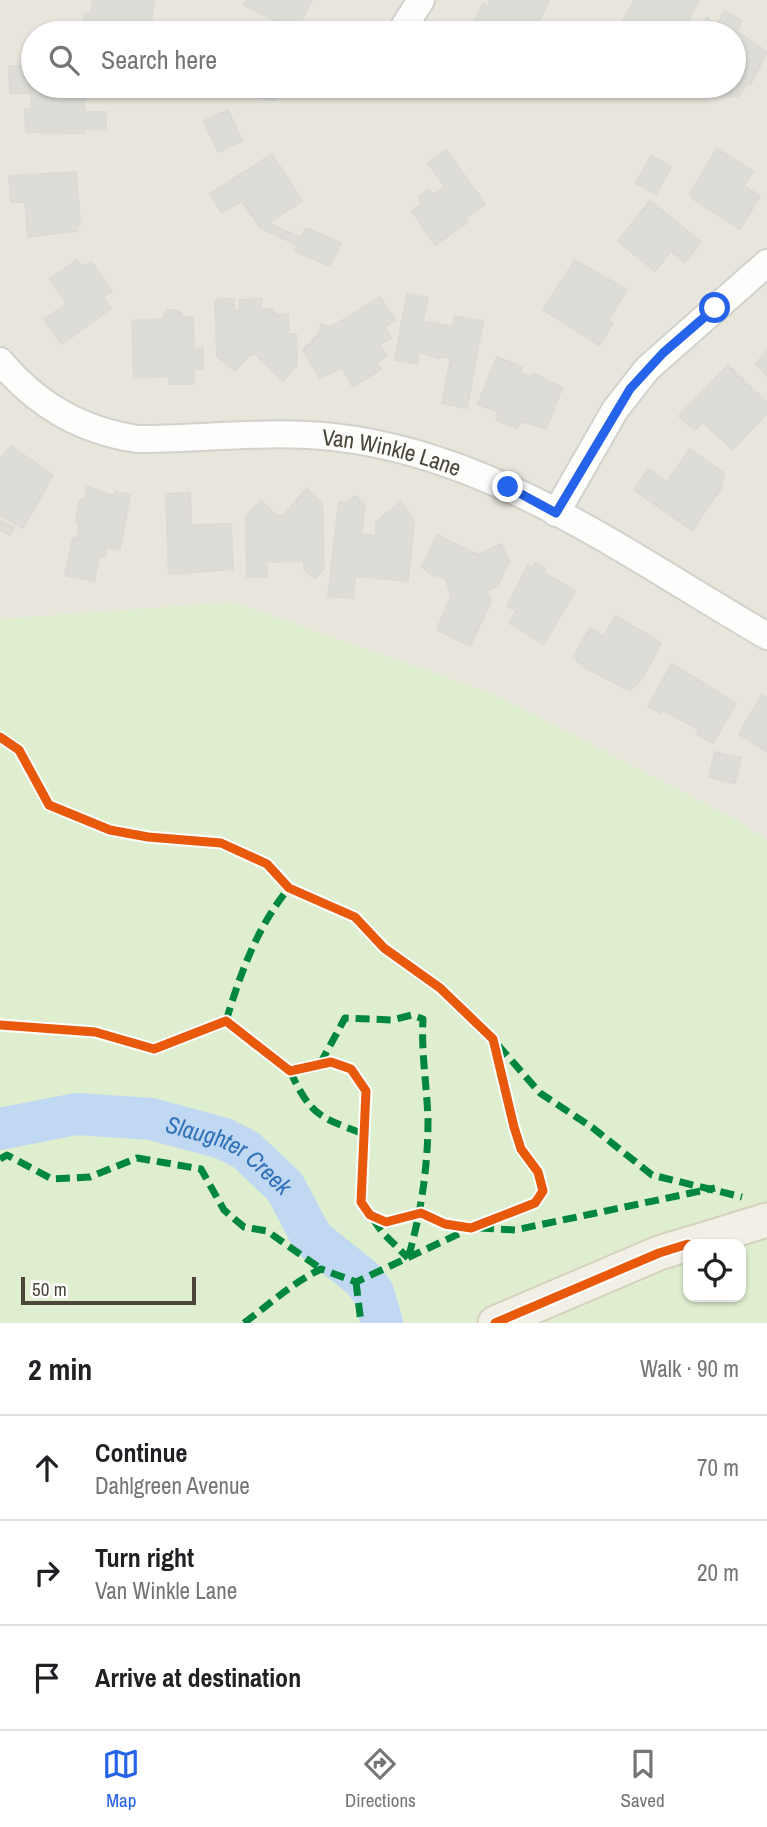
<!DOCTYPE html>
<html lang="en">
<head>
<meta charset="utf-8">
<style>
	body { margin:0; font-family:"Archivo Narrow",sans-serif; background:#f2f2f2; color:#202124 }
	.controls { position:absolute; right:21px; bottom:21px; display:grid; overflow:hidden; border-radius:14px; box-shadow:0 2px 5px #0004 }
	.controls button { width:63px; height:63px; display:grid; place-items:center; padding:0; border:0; border-bottom:2px solid #e0e0e0; background:#fff; color:#202124; font:35px sans-serif }
	.scale { position:absolute; left:21px; bottom:18px; width:175px; box-sizing:border-box; padding-left:7px; border:4px solid #4b4639; border-top:0; font-size:19px; line-height:24px; white-space:nowrap; color:#4b4639; -webkit-text-stroke:5px #fff; paint-order:stroke }
	.stop { position:absolute; width:21px; height:21px; margin:-16px; border:5px solid #2563eb; border-radius:50%; background:#fff }
	.stop.end { background:#2563eb; border-color:#fff; box-shadow:0 2px 7px #0008 }
	.list { margin:0; padding:0; list-style:none }
	h2 { display:flex; justify-content:space-between; align-items:center; height:91px; margin:0; padding:0 28px; font-size:30px }
	h2 small { font-size:23px; font-weight:400; color:#757577 }
	.list li { display:grid; grid-template-columns:46px 1fr auto; gap:21px; align-items:center; box-sizing:border-box; height:105px; padding:0 28px; border-top:2px solid #e0e0e0 }
	.list b { display:block; font-size:26px; white-space:nowrap }
	.list p { margin:0; font-size:23px; white-space:nowrap; color:#757577 }
	.list em { font-size:23px; font-style:normal; color:#757577 }
	.icon { flex:none; width:38px; height:38px; fill:none; stroke:currentColor; stroke-width:2; stroke-linecap:round; stroke-linejoin:round }
	.map { position:relative; flex:none; width:767px; height:1323px; overflow:hidden }
	.search { position:absolute; background:#fff; box-shadow:0 2px 5px #0004; left:21px; right:21px; top:21px; height:77px; display:flex; align-items:center; gap:18px; box-sizing:border-box; padding:0 24px; border-radius:38px; color:#757577; font-size:26px }
	.sheet { height:406px; background:#fff }
	nav { display:flex; justify-content:space-around; align-items:center; box-sizing:border-box; height:98px; border-top:2px solid #e0e0e0; background:#fff; font-size:19px; color:#757577 }
	nav a { display:grid; justify-items:center; gap:4px }
	nav .on { color:#2563eb }
	.map>svg:first-child { display:block }
	.residential { fill:#e7e5dc; fill-rule:evenodd }
	.green { fill:#dfeecf; fill-rule:evenodd }
	.lines { fill:none; stroke-linecap:round; stroke-linejoin:round }
	.river { stroke:#c0d8f1; stroke-width:42 }
	.building { fill:#dedcd6; stroke:#dcdad4; stroke-width:2 }
	.minor-casing { stroke:#d2d1cb; stroke-width:30 }
	.major-casing { stroke:#d6d1bc; stroke-width:37 }
	.minor { stroke:#fdfdfc; stroke-width:26 }
	.major { stroke:#f2f0e6; stroke-width:33 }
	.quiet { stroke:#00873e; stroke-width:7; stroke-dasharray:14 7; stroke-linecap:butt }
	.cycleway-casing { stroke:#fff; stroke-width:13 }
	.cycleway { stroke:#e8590c; stroke-width:9 }
	.route { stroke:#2563eb; stroke-width:9 }
	.labels { text-anchor:middle; dominant-baseline:central; stroke-width:5; stroke-linejoin:round; paint-order:stroke }
	.street-label { font-size:23px; fill:#4b4639; stroke:#fff }
	.water-label { font-size:24px; font-style:italic; fill:#3071b9; stroke:#fff }
</style>
</head>
<body>
<div class="map">
<svg width="767" height="1323" viewBox="0 0 767 1323">
	<rect width="100%" height="100%" fill="#f4f3ee"/>
	<!-- residential -->
	<path class="residential" d="M0,0H767V840L733,818L494,694L233,602L0,619ZM33,33H734V86H33Z"/>
	<!-- green -->
	<path class="green" d="M233,602L494,694L733,818L767,840V1323H0V619ZM688,1244H741V1297H688Z"/>
	<g class="lines">
		<!-- river -->
		<path class="river" id="s1" d="M0,1129L76,1114L151,1119L222,1138L246,1150L285,1187L312,1238L363,1279L373,1292L382,1323"/>
	</g>
	<!-- building -->
	<g class="building">
		<polygon points="93,0 154,0 150,33 82,32 85,13 90,14"/>
		<polygon points="247,0 312,0 296,31 244,5"/>
		<polygon points="491,0 549,0 534,33 491,33 473,23 483,4 487,7"/>
		<polygon points="635,0 699,0 682,33 618,33 616,32"/>
		<polygon points="725,11 742,21 737,31 767,52 751,83 746,84 739,96 729,97 714,86 734,86 734,33 708,33 701,29 707,18 717,24"/>
		<polygon points="9,66 33,67 33,86 91,86 91,94 84,99 85,112 106,112 106,130 84,129 84,133 26,132 25,109 32,108 31,93 10,93"/>
		<polygon points="223,86 277,86 275,100 222,92"/>
		<polygon points="228,110 242,141 218,152 204,121"/>
		<polygon points="717,149 753,171 744,186 760,196 740,229 692,198 690,193"/>
		<polygon points="446,150 485,204 465,218 468,222 435,245 412,211 422,204 418,197 429,189 433,195 445,187 428,163"/>
		<polygon points="272,154 302,201 268,223 301,238 306,228 341,243 330,266 295,251 298,245 260,228 242,201 222,213 210,194"/>
		<polygon points="651,156 671,167 656,194 636,183"/>
		<polygon points="76,172 80,225 76,225 77,231 28,237 25,202 11,202 9,176"/>
		<polygon points="650,201 701,242 685,262 671,251 655,271 618,241"/>
		<polygon points="77,260 83,267 91,262 112,291 103,297 111,308 62,344 44,319 67,304 50,279"/>
		<polygon points="575,260 627,290 608,320 613,323 599,345 543,310"/>
		<polygon points="407,294 428,298 423,321 453,327 455,316 483,321 467,408 442,403 451,358 440,356 439,359 419,352 417,364 395,360"/>
		<polygon points="380,297 395,320 385,327 391,338 380,345 387,356 377,363 381,369 353,387 342,368 320,378 303,350 319,334 321,324 331,327"/>
		<polygon points="234,299 234,311 240,310 240,300 261,299 261,309 271,309 277,315 288,314 289,334 296,334 297,365 283,381 255,354 250,355 235,371 217,356 215,300"/>
		<polygon points="167,310 175,310 181,313 182,317 193,317 194,349 203,348 203,368 194,369 194,384 169,384 169,376 134,378 132,321 163,319"/>
		<polygon points="767,350 767,376 756,364"/>
		<polygon points="497,357 522,367 519,373 531,377 533,373 562,388 546,429 521,421 517,428 496,420 499,412 478,404"/>
		<polygon points="728,365 767,403 767,413 733,449 702,422 695,430 679,416"/>
		<polygon points="11,446 53,475 23,528 0,515 0,459"/>
		<polygon points="690,449 725,474 720,485 722,487 692,530 634,490 648,469 667,482"/>
		<polygon points="87,487 114,496 115,492 130,495 120,549 106,547 105,556 99,556 94,581 65,575 73,538 77,539 79,526 76,520 80,500 84,500"/>
		<polygon points="307,488 322,503 324,568 315,578 304,569 304,561 266,562 267,577 247,577 246,517 261,500 276,516 284,515"/>
		<polygon points="190,493 191,525 231,524 233,569 169,574 166,494"/>
		<polygon points="355,496 365,505 361,534 375,536 376,522 401,502 414,520 408,581 355,576 353,598 328,596 339,502 346,503"/>
		<polygon points="0,520 14,528 10,535 0,530"/>
		<polygon points="437,535 478,555 501,544 510,563 504,566 506,567 498,586 487,590 491,602 470,646 437,630 451,596 446,579 436,574 435,577 422,567"/>
		<polygon points="535,563 545,568 543,572 575,591 544,644 509,623 516,611 507,606 528,565 533,567"/>
		<polygon points="616,616 661,643 643,677 630,691 586,668 573,657 590,628 604,636"/>
		<polygon points="672,664 736,703 713,743 697,734 699,730 663,710 661,713 648,706"/>
		<polygon points="762,695 767,698 767,752 739,734"/>
		<polygon points="715,752 741,758 735,783 709,777"/>
	</g>
	<g class="lines">
		<!-- minor casing -->
		<g class="minor-casing">
			<g id="minor">
				<polyline points="400,33 421,0"/>
				<path id="s2" d="M0,361C37,405 80,430 137,439C202,439 268,430 333,437C493,454 631,557 767,636"/>
				<polyline points="556,513 615,410 647,369 767,263"/>
			</g>
		</g>
		<!-- major casing -->
		<g class="major-casing">
			<g id="major">
				<polyline points="689,1244 767,1220"/>
				<polyline points="495,1323 659,1253 688,1244"/>
			</g>
		</g>
		<!-- minor -->
		<use href="#minor" class="minor"/>
		<!-- major -->
		<use href="#major" class="major"/>
		<!-- quiet -->
		<g class="quiet">
			<path d="M226,1021C241,972 257,927 289,888"/>
			<polyline points="498,1045 540,1093 593,1128 652,1175 742,1197"/>
			<path d="M320,1064L345,1018L392,1020L412,1015L423,1019C421,1053 427,1086 428,1120C428,1167 421,1214 408,1258"/>
			<path d="M290,1071C311,1116 319,1117 364,1134"/>
			<polyline points="0,1159 7,1155 52,1179 90,1177 137,1158 201,1169 224,1210 244,1227 267,1231 321,1269"/>
			<polyline points="373,1219 382,1232 408,1258"/>
			<polyline points="480,1228 515,1230 715,1188"/>
			<polyline points="356,1282 361,1323"/>
			<path d="M244,1323C270,1304 292,1283 321,1269L356,1282L467,1230"/>
		</g>
		<!-- cycleway casing -->
		<g class="cycleway-casing">
			<g id="cycleway">
				<polyline points="0,737 19,750 49,805 110,830 148,837 221,843 267,864 289,888 355,917 384,948 440,988 493,1039 514,1127 521,1149 538,1172 543,1191 535,1203 471,1228 445,1224 421,1213 386,1222 370,1215 361,1202 366,1091 351,1069 331,1062 290,1071 226,1021 154,1049 95,1032 0,1025"/>
				<polyline points="495,1323 659,1253 688,1244"/>
			</g>
		</g>
		<!-- cycleway -->
		<use href="#cycleway" class="cycleway"/>
	</g>
	<g class="lines">
		<!-- route -->
		<polyline class="route" points="508,487 556,513 630,389 663,353 715,308"/>
	</g>
	<g class="labels">
		<!-- street labels -->
		<g class="street-label">
			<text stroke="none"><textPath href="#s2" startOffset="418">Van Winkle Lane</textPath></text>
		</g>
		<!-- water labels -->
		<g class="water-label">
			<text stroke="none"><textPath href="#s1" startOffset="240">Slaughter Creek</textPath></text>
		</g>
	</g>
</svg>
<div class="controls">
<button><svg class="icon" aria-label="locate" viewBox="0 0 24 24"><circle cx="12" cy="12" r="6"/><path d="M12 2v4M12 18v4M2 12h4M18 12h4"/></svg></button>
</div>
<div class="scale">50 m</div>
<div class="stop" style="left:715px;top:308px"></div>
<div class="stop end" style="left:508px;top:487px"></div>
<div class="search"><svg class="icon" aria-label="search" viewBox="0 0 24 24"><circle cx="10" cy="10" r="6"/><path d="M15 15l6 6"/></svg>Search here</div>
</div>
<section class="sheet">
<h2>2 min<small>Walk · 90 m</small></h2>
<ul class="list">
<li><svg class="icon" aria-label="ahead" viewBox="0 0 24 24"><path d="M12 20V5M6 11l6-6 6 6"/></svg><div><b>Continue</b><p>Dahlgreen Avenue</p></div><em>70 m</em></li>
<li><svg class="icon" aria-label="right" viewBox="0 0 24 24"><path d="M7 20v-9h11M14 6l5 5-5 5"/></svg><div><b>Turn right</b><p>Van Winkle Lane</p></div><em>20 m</em></li>
<li><svg class="icon" aria-label="arrive" viewBox="0 0 24 24"><path d="M6 21V4h12l-3 4 3 4H6"/></svg><div><b>Arrive at destination</b></div></li>
</ul>
</section>
<nav>
<a class="on"><svg class="icon" aria-label="map" viewBox="0 0 24 24"><path d="M3 6l6-2 6 2 6-2v14l-6 2-6-2-6 2zM9 4v14M15 6v14"/></svg>Map</a>
<a><svg class="icon" aria-label="directions" viewBox="0 0 24 24"><path d="M12 3l9 9-9 9-9-9zM9 14v-3h6M13 9l2 2-2 2"/></svg>Directions</a>
<a><svg class="icon" aria-label="saved" viewBox="0 0 24 24"><path d="M7 4h10v16l-5-4-5 4z"/></svg>Saved</a>
</nav>
</body>
</html>
